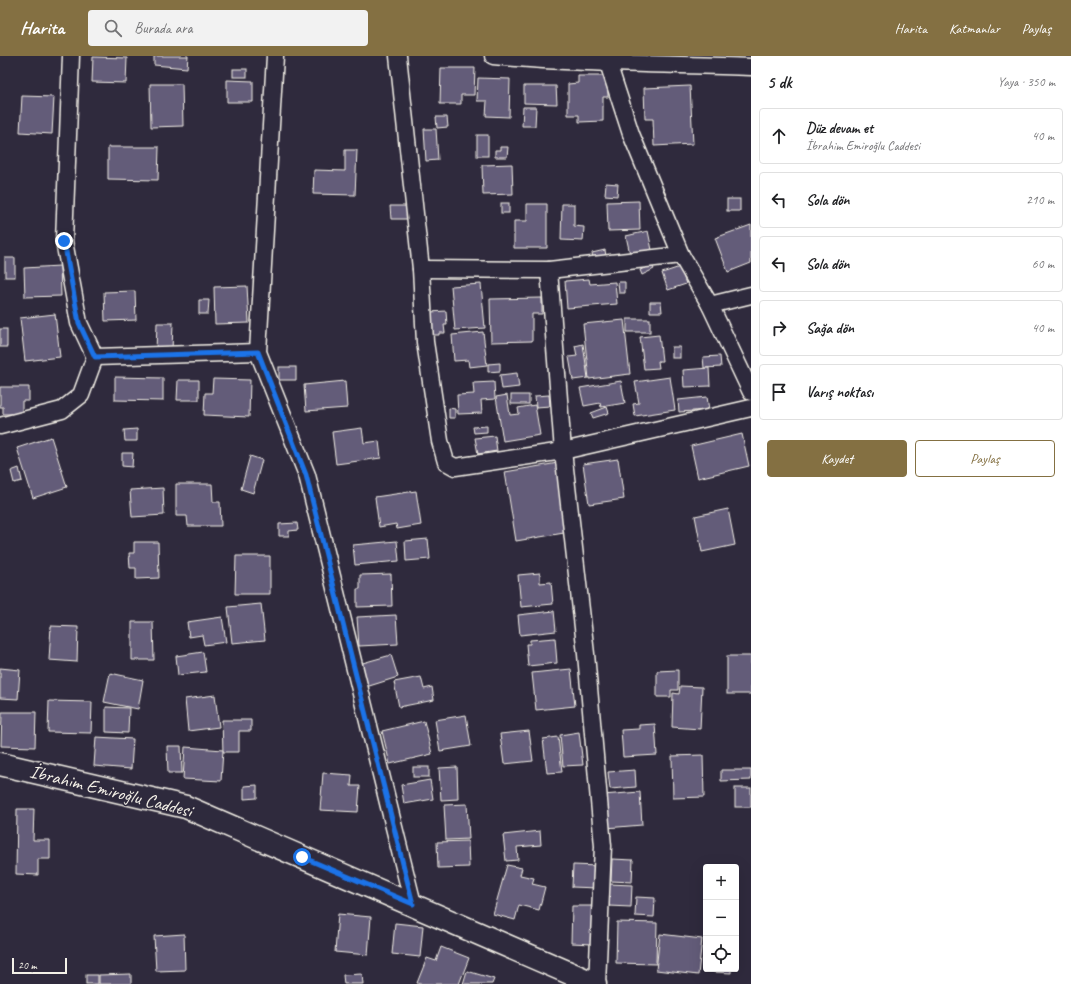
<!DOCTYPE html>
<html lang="tr">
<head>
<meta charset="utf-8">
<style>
	body { margin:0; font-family:Caveat,sans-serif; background:#f2f2f2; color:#202124 }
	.controls { position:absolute; right:12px; bottom:12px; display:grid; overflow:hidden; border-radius:4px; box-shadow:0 4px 16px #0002 }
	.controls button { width:36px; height:36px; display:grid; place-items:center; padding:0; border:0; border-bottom:1px solid #e0e0e0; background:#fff; color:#202124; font:20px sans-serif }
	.scale { position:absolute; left:12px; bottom:10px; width:55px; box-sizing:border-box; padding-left:4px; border:2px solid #f4f1e8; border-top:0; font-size:11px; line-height:14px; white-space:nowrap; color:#f4f1e8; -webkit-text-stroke:3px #2f2a3d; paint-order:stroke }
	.stop { position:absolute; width:12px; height:12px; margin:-9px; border:3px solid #1a73e8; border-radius:50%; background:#fff }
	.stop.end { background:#1a73e8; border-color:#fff; box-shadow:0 1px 4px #0008 }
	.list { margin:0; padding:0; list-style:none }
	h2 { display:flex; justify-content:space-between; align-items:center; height:52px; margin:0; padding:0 16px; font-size:17px }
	h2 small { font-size:13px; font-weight:400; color:#757577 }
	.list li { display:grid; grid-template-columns:26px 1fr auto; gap:12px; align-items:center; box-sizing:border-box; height:56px; margin:0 8px 8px; padding:0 8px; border:1px solid #e0e0e0; border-radius:4px }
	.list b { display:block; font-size:15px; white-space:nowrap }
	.list p { margin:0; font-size:13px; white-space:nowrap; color:#757577 }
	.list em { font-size:13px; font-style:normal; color:#757577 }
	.actions { display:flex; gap:8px; padding:12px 16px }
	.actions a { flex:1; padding:9px 0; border:1px solid #847042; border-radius:4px; text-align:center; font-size:14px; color:#847042 }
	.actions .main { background:#847042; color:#fff }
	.icon { flex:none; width:22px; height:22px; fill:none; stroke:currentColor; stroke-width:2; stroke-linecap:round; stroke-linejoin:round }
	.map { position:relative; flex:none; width:751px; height:928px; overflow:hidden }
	header { display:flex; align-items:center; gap:24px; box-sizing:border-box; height:56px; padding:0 20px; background:#847042; color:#fff }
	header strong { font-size:19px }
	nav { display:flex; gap:22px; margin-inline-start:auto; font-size:14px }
	.search { width:280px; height:36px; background:#f2f2f2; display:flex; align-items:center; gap:10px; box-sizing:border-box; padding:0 14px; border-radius:4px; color:#757577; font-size:15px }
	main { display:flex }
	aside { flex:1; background:#fff }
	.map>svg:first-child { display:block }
	.building { fill:#645b79; stroke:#f4f1e8 }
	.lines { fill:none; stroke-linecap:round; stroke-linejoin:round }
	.street-casing { stroke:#f4f1e8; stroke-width:19 }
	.secondary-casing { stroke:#f4f1e8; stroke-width:25 }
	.street { stroke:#2f2a3d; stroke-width:16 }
	.secondary { stroke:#2f2a3d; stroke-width:22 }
	.route { stroke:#1a73e8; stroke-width:5 }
	.labels { text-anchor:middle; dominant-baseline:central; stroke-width:3; stroke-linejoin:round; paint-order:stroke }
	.street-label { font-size:19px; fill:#f4f1e8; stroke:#2f2a3d }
</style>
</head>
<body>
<header>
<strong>Harita</strong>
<div class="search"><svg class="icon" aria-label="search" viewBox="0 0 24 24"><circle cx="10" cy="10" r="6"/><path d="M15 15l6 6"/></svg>Burada ara</div>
<nav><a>Harita</a><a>Katmanlar</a><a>Paylaş</a></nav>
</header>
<main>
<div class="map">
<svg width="751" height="928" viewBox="0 0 751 928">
	<rect width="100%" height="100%" fill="#2f2a3d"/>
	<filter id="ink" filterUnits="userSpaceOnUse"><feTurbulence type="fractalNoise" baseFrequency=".025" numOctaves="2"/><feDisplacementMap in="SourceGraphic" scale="8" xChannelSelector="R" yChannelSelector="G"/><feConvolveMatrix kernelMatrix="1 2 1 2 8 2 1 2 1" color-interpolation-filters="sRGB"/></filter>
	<g filter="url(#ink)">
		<!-- building -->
		<g class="building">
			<polygon points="154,0 188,0 187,12 154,9"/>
			<polygon points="93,1 127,2 126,27 92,26"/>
			<polygon points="441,12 475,12 474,39 461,39 461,48 440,48"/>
			<rect x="233" y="13" width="14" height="8"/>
			<polygon points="578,20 608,20 608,41 603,41 603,65 579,66 579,59 568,59 568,28 578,27"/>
			<polygon points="478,22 510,23 509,61 486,60 487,45 477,45"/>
			<polygon points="227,24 253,25 253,46 227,46"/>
			<polygon points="150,28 182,28 183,70 151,71"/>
			<polygon points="524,30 556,30 557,48 524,47"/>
			<polygon points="690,30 693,88 654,90 653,63 645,63 644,32"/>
			<polygon points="22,40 54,41 52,78 20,76"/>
			<polygon points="523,51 536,51 535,70 522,70"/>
			<polygon points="436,61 447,61 448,71 437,72"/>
			<polygon points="424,73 436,73 438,104 426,105"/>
			<rect x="477" y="79" width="11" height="21"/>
			<polygon points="108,91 159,91 158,124 108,123"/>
			<polygon points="500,91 508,91 507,101 495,101 495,94 500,94"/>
			<polygon points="345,94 357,94 355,139 313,138 314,114 345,115"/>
			<polygon points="512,108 513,138 483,139 482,109"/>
			<polygon points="606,127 618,128 617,140 605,139"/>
			<rect x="727" y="143" width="13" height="12"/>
			<polygon points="639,145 640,174 608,175 607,146"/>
			<rect x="501" y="147" width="8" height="10"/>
			<polygon points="527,148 547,148 547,192 514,192 514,165 527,165"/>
			<polygon points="562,148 574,148 574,170 584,171 583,185 561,184"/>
			<polygon points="390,150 408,150 408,163 391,163"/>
			<polygon points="751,169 751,207 728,216 715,182"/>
			<polygon points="648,175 652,194 630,198 626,180"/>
			<polygon points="605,194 606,200 593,203 592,197"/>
			<rect x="5" y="202" width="10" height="19"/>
			<polygon points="652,209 654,213 642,219 640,214"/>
			<polygon points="60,210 61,240 25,241 24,212"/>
			<polygon points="680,211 686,228 668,234 662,217"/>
			<polygon points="589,223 590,228 615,226 617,248 567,252 565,225"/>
			<polygon points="618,226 625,226 625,237 619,237"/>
			<polygon points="481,228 485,272 455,274 451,230"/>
			<polygon points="247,230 249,267 215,268 214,231"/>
			<polygon points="135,235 136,264 105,265 104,236"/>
			<polygon points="542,242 542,258 532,258 532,285 491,286 490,243"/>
			<polygon points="199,244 209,244 208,258 199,258"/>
			<polygon points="650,246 661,246 662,256 650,256"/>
			<polygon points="446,255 447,269 444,269 445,277 439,277 439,279 431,279 430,256"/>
			<polygon points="55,258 60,301 25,305 20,262"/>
			<rect x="627" y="263" width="23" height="13"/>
			<polygon points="624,264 630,318 589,323 583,268"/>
			<polygon points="157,267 173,267 172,295 156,295"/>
			<rect x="0" y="273" width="7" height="18"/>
			<polygon points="483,276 487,309 469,311 468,304 454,305 452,279"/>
			<polygon points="659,279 662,305 658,305 659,312 644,313 640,281"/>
			<polygon points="583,288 588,322 573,324 569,301 577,300 575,290"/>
			<rect x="672" y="291" width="8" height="11"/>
			<polygon points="720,300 721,311 704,312 703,301"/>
			<polygon points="500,307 500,315 488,316 488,308"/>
			<rect x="279" y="311" width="17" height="13"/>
			<polygon points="709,312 710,330 684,331 683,314"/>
			<polygon points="517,317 519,331 502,333 500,319"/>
			<polygon points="115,321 163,322 163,345 115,344"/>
			<polygon points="670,321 675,354 635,360 633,348 639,347 635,326"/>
			<polygon points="213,323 250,324 249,361 204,359 205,337 212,337"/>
			<polygon points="178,324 199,324 199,344 177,344"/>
			<polygon points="345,325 347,352 306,355 304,329"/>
			<polygon points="621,325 625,347 601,351 600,347 584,350 580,332"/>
			<polygon points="494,326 495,343 481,344 482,357 458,358 457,339 474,338 473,327"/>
			<polygon points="0,331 29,331 29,345 22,345 22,358 3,358 3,351 0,351"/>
			<polygon points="507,339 510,359 519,358 518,352 535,349 540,379 503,385 496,341"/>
			<rect x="511" y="339" width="18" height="9"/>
			<polygon points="549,339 550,350 536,351 535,340"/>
			<polygon points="707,341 709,354 679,356 678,344"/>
			<polygon points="607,351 609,357 593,362 591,357"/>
			<polygon points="449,352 455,353 455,362 449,362"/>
			<polygon points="487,370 487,376 474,377 473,371"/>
			<polygon points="362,372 364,387 379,385 381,402 336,408 332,376"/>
			<polygon points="137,373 137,385 125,385 124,374"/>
			<polygon points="742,378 749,410 698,422 691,390"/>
			<polygon points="495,380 497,395 478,398 475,382"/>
			<polygon points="51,381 67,431 33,442 17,392"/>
			<polygon points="122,397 133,397 132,411 122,410"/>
			<polygon points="250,400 262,404 253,437 241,433"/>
			<polygon points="618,403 624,443 589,448 583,408"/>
			<polygon points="558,407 570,476 516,485 505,416"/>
			<polygon points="19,412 22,425 14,427 11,415"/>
			<polygon points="176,428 212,428 213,446 220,446 221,470 188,470 187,460 176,460"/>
			<polygon points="163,432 164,459 132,461 130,434"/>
			<polygon points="416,435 421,469 397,473 396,468 379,471 375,441"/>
			<polygon points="728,453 735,489 702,496 695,460"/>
			<polygon points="297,467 298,474 289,475 289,480 279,480 279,468"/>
			<polygon points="428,483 430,503 406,505 405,485"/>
			<polygon points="397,485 399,505 355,509 353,489"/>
			<polygon points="134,486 158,486 159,522 136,523 136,512 130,512 129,497 134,497"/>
			<polygon points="236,500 270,500 270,538 235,538"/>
			<polygon points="540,517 540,527 551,526 553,548 521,551 518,519"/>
			<polygon points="391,518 392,550 357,551 357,533 360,533 360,519"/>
			<polygon points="261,548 265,584 232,587 228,551"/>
			<polygon points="554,555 556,575 520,579 518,559"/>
			<polygon points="396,559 398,588 359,590 357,561"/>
			<polygon points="222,561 226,586 204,589 202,579 189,581 187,566"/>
			<polygon points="132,566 153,566 154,604 132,604"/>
			<polygon points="51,570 78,571 77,606 49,604"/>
			<polygon points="555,582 557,607 528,610 526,588 530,588 530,584"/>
			<polygon points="203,596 206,616 178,619 176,600"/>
			<polygon points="391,599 398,621 366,631 359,608"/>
			<rect x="727" y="600" width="24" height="38"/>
			<polygon points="0,612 20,614 18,643 0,642"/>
			<polygon points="571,613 575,650 536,654 532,617"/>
			<polygon points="678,614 678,634 671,634 671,641 657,641 657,615"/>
			<polygon points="110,617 143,624 138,653 104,646"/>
			<polygon points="421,621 424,633 432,631 434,644 399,651 394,626"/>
			<polygon points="680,630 702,631 700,673 672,671 673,637 679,638"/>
			<polygon points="215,639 219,671 188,675 185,643"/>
			<polygon points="49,645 92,646 91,677 48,676"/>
			<polygon points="106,651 129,652 128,677 106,676"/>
			<polygon points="2,656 36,656 35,691 1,690"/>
			<polygon points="466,659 471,690 440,695 435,664"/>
			<polygon points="222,664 251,664 251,675 239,675 239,696 223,696"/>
			<polygon points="424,665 432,698 390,708 382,675"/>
			<polygon points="655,668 657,699 623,701 621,674 639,673 639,669"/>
			<polygon points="529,675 533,705 504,708 500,678"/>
			<polygon points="579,676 583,709 563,710 560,679"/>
			<polygon points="96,681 133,683 131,713 94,710"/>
			<polygon points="558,681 562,716 547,717 543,683"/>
			<polygon points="167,690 181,690 182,717 168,717"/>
			<polygon points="185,691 223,694 221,725 183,723"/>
			<polygon points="703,699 704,741 673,742 672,700"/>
			<rect x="413" y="711" width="16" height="10"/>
			<polygon points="457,711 458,743 441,744 439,712"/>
			<polygon points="635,714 636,731 610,733 608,716"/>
			<polygon points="721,714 751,714 751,724 721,725"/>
			<polygon points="323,717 352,719 351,730 360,730 358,756 320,754"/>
			<polygon points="430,724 433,743 404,748 401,729"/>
			<polygon points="257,729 257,742 244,743 244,730"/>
			<rect x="735" y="732" width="16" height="19"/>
			<polygon points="640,736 642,769 606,772 603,739"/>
			<polygon points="467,748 469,783 446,784 444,749"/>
			<polygon points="17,753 34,753 33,784 50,784 50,803 38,803 38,819 16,818"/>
			<polygon points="540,775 541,789 517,791 518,804 506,805 503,779"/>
			<polygon points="468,785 469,811 438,812 437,786"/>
			<polygon points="612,803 633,804 632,826 611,825"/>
			<polygon points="507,809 522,812 520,819 534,822 532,828 545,831 539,854 519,849 515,864 493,858"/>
			<polygon points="573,809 598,810 597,832 572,831"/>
			<polygon points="609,828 632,829 631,851 608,850"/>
			<polygon points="636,841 655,842 654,861 635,860"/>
			<polygon points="572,850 593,850 592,888 571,887"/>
			<polygon points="338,858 371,861 368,899 335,896"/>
			<polygon points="617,866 657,867 656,908 616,907"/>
			<polygon points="395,867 423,870 420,901 392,898"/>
			<polygon points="184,878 185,914 156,915 154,880"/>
			<polygon points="660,878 702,883 698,919 656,914"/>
			<polygon points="441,891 469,902 459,928 420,928 417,927 427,902 436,905"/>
			<polygon points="713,913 731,913 731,917 713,916"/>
			<polygon points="467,915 494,923 492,928 463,928"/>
			<polygon points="131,918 131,928 99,928 99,919"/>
			<polygon points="362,918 363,928 344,928 343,919"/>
			<rect x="86" y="919" width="12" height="9"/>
		</g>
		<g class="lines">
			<!-- street casing -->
			<g class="street-casing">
				<g id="street">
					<polyline points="275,0 258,296 307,419 413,848"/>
					<polyline points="398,0 421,213 425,286 440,385 446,406 455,411 563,395 751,352"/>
					<path d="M493,0C579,8 665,8 751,11"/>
					<polyline points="608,7 631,78 681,199 710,249 751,336"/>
					<polyline points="421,213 549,214 681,199"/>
					<polyline points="549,214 563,395 586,598 603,790 597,928"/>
					<polyline points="710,249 751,239"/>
					<polyline points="95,301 258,296"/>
					<polyline points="0,370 62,354 81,339 95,301 79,267 64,185 71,0"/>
				</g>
			</g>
			<!-- secondary casing -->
			<g class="secondary-casing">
				<polyline id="secondary" points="0,708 186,751 595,928"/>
			</g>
			<!-- street -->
			<use href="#street" class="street"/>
			<!-- secondary -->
			<use href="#secondary" class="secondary"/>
		</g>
	</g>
	<g class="lines" filter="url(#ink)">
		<!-- route -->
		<polyline class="route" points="64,185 79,267 95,301 258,296 306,419 413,848 302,801"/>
	</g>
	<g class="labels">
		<!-- street labels -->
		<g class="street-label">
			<text transform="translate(111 735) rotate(14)">İbrahim Emiroğlu Caddesi</text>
		</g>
	</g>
</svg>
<div class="controls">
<button>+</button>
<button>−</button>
<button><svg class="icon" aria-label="locate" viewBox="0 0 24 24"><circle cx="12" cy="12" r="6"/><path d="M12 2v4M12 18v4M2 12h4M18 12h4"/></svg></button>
</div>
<div class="scale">20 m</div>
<div class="stop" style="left:302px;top:801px"></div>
<div class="stop end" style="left:64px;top:185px"></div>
</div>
<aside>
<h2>5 dk<small>Yaya · 350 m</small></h2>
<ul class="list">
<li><svg class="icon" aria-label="ahead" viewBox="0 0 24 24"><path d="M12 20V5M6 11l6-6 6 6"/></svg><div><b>Düz devam et</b><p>İbrahim Emiroğlu Caddesi</p></div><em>40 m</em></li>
<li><svg class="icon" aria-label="left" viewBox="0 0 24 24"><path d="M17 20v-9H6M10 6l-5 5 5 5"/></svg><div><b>Sola dön</b></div><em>210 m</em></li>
<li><svg class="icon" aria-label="left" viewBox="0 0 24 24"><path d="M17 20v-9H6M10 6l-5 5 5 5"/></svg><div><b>Sola dön</b></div><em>60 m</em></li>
<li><svg class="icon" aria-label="right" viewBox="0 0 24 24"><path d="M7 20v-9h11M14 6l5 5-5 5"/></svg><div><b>Sağa dön</b></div><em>40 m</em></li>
<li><svg class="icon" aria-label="arrive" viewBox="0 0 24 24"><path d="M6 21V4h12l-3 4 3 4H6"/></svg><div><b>Varış noktası</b></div></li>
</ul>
<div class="actions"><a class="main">Kaydet</a><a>Paylaş</a></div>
</aside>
</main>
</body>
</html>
